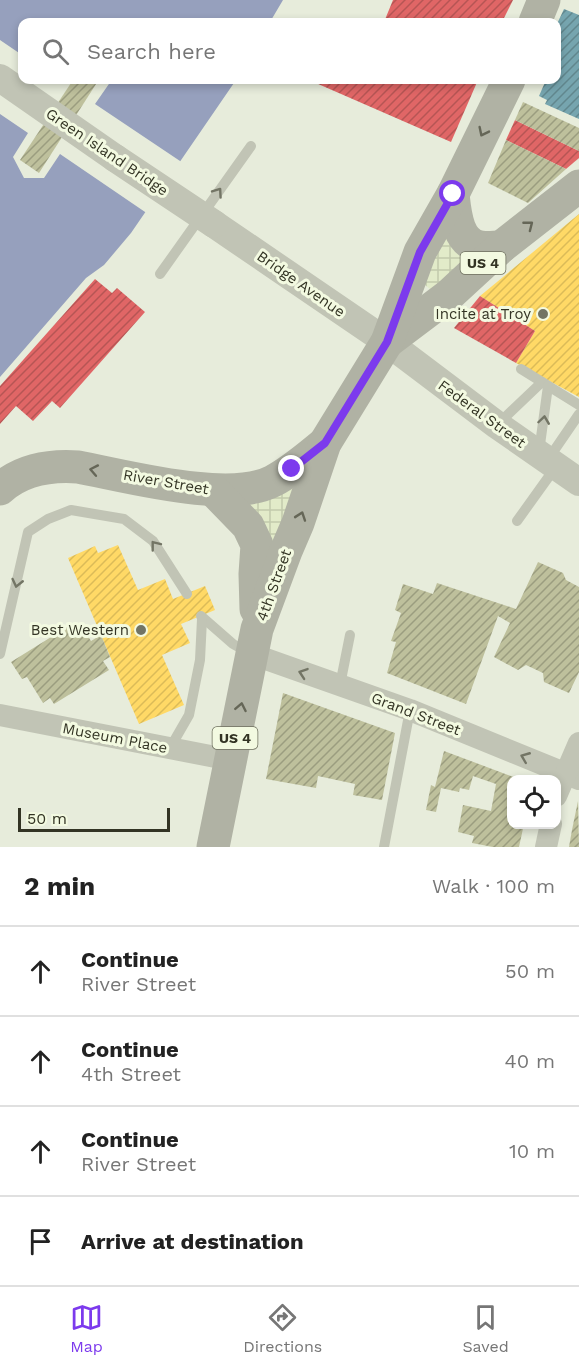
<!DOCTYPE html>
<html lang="en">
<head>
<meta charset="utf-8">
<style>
	body { margin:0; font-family:"Work Sans",sans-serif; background:#f2f2f2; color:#222 }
	.controls { position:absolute; right:18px; bottom:18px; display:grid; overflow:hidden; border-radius:12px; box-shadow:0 3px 9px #0003 }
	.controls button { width:54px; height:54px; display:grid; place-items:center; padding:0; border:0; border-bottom:2px solid #e0e0e0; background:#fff; color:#222; font:30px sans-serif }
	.scale { position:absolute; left:18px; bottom:15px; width:152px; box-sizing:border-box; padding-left:6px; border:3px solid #333424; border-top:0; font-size:16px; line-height:21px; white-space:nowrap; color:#333424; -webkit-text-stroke:4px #f3fae1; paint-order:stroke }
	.stop { position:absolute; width:18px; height:18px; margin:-14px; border:4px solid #7c3aed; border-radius:50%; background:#fff }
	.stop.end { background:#7c3aed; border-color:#fff; box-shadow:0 2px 6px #0008 }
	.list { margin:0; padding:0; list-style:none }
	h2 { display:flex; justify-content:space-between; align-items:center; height:78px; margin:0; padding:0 24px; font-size:26px }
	h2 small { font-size:20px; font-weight:400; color:#767676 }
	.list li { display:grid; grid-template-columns:39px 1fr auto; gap:18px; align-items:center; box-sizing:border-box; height:90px; padding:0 24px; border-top:2px solid #e0e0e0 }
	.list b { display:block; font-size:22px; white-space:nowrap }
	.list p { margin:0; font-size:20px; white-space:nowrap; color:#767676 }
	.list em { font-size:20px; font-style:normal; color:#767676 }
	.icon { flex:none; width:33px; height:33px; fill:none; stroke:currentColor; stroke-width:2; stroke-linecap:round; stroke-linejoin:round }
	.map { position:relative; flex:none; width:579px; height:847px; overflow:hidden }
	.search { position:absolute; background:#fff; box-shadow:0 3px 9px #0003; left:18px; right:18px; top:18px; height:66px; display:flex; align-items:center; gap:15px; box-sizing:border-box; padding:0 21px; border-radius:12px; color:#767676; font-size:22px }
	.sheet { height:438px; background:#fff }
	nav { display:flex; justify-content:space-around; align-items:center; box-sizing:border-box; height:84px; border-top:2px solid #e0e0e0; background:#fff; font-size:16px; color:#767676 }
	nav a { display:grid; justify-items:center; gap:3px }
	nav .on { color:#7c3aed }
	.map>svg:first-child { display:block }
	.plaza { fill:url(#plaza-grid) }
	.water { fill:#96a0bd }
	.pier { fill:#e7ecdb }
	.homes { fill:url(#homes-hatch) }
	.shops { fill:url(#shops-hatch) }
	.public { fill:url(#public-hatch) }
	.building { fill:url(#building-hatch) }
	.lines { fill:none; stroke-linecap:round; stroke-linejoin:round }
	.service { stroke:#c1c4b5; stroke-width:10 }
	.minor { stroke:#c1c4b5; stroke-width:22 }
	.tertiary { stroke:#c1c4b5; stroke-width:28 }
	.primary { stroke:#b0b2a4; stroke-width:33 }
	.tertiary-bridge { stroke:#c1c4b5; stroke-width:28 }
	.oneway { stroke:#656657 }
	.oneway2 { stroke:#737565 }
	.route { stroke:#7c3aed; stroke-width:8 }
	.poi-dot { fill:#727464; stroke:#f3fae1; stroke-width:2 }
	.labels { text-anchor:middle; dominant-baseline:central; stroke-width:6; stroke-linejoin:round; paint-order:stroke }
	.shield { fill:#f3fae1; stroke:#6d6f5d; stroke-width:1.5 }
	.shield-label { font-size:14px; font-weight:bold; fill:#333424 }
	.street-label { font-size:15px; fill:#333424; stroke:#f3fae1 }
	.poi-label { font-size:15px; fill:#333424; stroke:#f3fae1; text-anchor:end }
</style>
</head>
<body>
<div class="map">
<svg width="579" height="847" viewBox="0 0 579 847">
	<defs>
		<pattern id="plaza-grid" width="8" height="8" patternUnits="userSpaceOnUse" patternTransform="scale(1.5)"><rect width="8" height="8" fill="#e2ebc9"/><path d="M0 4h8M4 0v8" fill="none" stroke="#c2caac"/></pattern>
		<pattern id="homes-hatch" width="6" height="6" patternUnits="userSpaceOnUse" patternTransform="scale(1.5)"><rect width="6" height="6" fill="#ffd966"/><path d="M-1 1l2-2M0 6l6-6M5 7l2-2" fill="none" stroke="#dbbb58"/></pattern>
		<pattern id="shops-hatch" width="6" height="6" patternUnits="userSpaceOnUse" patternTransform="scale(1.5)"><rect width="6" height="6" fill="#e06666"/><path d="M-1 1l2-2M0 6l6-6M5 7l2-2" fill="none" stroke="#b65554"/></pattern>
		<pattern id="public-hatch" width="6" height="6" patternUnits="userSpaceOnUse" patternTransform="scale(1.5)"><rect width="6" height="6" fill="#76a5af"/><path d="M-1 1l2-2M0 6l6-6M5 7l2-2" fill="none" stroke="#61878e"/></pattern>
		<pattern id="building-hatch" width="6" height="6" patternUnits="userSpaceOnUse" patternTransform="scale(1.5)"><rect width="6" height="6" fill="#bec09c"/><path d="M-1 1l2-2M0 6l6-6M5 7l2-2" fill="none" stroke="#9b9d7f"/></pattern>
	</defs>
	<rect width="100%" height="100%" fill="#e7ecdb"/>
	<!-- plaza -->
	<g class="plaza">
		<polygon points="444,235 469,253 435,293 420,281"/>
		<polygon points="294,486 274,547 247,505"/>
	</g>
	<!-- water -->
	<polygon class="water" points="0,0 283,0 270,22 22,22 22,80 236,80 131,233 104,265 86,278 0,377"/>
	<!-- pier -->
	<polygon class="pier" points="0,40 22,55 22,80 110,80 111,81 95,104 183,163 148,214 60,154 44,178 24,178 13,157 28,133 0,114"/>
	<!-- homes -->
	<g class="homes">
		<polygon points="579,214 579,397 516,363 535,331 480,296"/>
		<polygon points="118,545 138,590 165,579 173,599 205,586 215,610 181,624 190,643 162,655 184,705 139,724 68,558 95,546 98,553"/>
	</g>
	<!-- shops -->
	<g class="shops">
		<polygon points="393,0 513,0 502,22 384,22"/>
		<polygon points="309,80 478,80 451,142"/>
		<polygon points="515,120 579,151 579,158 566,169 506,140"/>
		<polygon points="95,279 112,293 117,288 145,312 60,408 52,401 33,421 16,406 0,424 0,386"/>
		<polygon points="480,296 535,331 516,363 454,328"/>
	</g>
	<!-- public -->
	<polygon class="public" points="564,9 579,15 579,119 545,104 547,100 539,96 546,80 556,80 556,54 558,50 556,49 556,26"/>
	<!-- building -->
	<g class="building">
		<polygon points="73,80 95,80 98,81 39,173 20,160"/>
		<polygon points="523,102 579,128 579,151 515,120"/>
		<polygon points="506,140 566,169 528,203 488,183"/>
		<polygon points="538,562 563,573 566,580 579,587 579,672 569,693 544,682 543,673 526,665 518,670 494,657 510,623 498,616 466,704 387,673 396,642 391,641 401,613 395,610 403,584 433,594 437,583 516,609"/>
		<polygon points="72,624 80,636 86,633 91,641 101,635 110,657 103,661 109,670 54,704 50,698 43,703 27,677 22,679 11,662"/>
		<polygon points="283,693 395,733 382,800 353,795 355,784 318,776 316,788 266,779"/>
		<polygon points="444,751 519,779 512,780 512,824 524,824 519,847 493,847 472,843 474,836 458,832 463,805 491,811 496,784 473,776 469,790 460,788 459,792 441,788 436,812 426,810 431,785 435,787"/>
		<polygon points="578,801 579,847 569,847 572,830"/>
	</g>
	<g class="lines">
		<!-- service -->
		<g class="service">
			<polyline points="160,274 251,146"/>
			<polyline points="521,369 579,405"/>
			<polyline points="499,423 542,382"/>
			<polyline points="539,452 548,386"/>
			<polyline points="549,458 579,414"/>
			<polyline points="517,521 555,468"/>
			<polyline points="201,616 233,644 249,653"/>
			<polyline points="0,654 28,532 48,519 71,510 124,519 153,541 187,594"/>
			<polyline points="340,685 350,635"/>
			<polyline points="170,748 189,715 200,660 202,619"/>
			<polyline points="384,847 410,710"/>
		</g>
		<!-- minor -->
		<g class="minor">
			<polyline points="252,654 410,710 579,779"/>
			<polyline points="0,715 231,760"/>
			<polyline points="556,796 579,743"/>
			<polyline points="546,847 551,824"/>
		</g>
		<!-- tertiary -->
		<g class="tertiary">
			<polyline points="0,78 115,158"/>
			<polyline points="214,224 387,342 497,425 579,482"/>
		</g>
		<!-- primary -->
		<g class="primary">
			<polyline points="535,22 544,0"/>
			<path d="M453,194C455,212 457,244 481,247C487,248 494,247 501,247"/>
			<polyline points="387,342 448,296 501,247 579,186"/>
			<path d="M0,489C21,470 50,465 78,467C127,476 229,504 273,481C292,471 309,456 325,443"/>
			<polyline points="214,491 248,526 257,545 255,574 256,609"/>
			<polyline points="213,847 257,629 286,551 298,523 325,443 387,342 420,252 453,194 509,80"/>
		</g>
		<!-- tertiary-bridge -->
		<polyline class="tertiary-bridge" points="115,158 214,224"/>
	</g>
	<!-- one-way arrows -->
	<defs><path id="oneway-chevron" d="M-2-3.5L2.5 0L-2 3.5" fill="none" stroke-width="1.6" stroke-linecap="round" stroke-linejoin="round" transform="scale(1.5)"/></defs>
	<g class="oneway">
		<use href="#oneway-chevron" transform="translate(483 132) rotate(116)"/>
		<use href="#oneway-chevron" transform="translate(529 225) rotate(-38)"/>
		<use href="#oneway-chevron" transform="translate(94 470) rotate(-169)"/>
		<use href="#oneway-chevron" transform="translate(301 516) rotate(-71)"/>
		<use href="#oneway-chevron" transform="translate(241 707) rotate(-79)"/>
	</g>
	<g class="oneway2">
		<use href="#oneway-chevron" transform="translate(218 192) rotate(-55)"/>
		<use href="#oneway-chevron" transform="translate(544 420) rotate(-82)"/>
		<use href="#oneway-chevron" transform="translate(155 545) rotate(-128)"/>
		<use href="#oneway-chevron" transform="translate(17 583) rotate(103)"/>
		<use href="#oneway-chevron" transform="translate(303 673) rotate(-161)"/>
		<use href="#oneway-chevron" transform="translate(525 757) rotate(-158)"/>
	</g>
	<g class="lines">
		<!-- route -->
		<polyline class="route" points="292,469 325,443 387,342 420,252 453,194"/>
	</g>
	<!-- markers -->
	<g class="poi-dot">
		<circle cx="543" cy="314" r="6"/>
		<circle cx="141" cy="630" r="6"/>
	</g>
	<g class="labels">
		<!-- shield labels -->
		<g class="shield">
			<rect x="460.5" y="252" width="45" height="22" rx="4.5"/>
			<rect x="212.5" y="727" width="45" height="22" rx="4.5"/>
		</g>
		<g class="shield-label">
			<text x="483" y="263">US 4</text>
			<text x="235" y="738">US 4</text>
		</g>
		<!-- street labels -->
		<g class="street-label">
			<text transform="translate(107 152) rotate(34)">Green Island Bridge</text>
			<text transform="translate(301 284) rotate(35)">Bridge Avenue</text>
			<text transform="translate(482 414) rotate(36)">Federal Street</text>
			<text transform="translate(166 482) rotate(10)">River Street</text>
			<text transform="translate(274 585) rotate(-70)">4th Street</text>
			<text transform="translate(416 714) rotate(21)">Grand Street</text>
			<text transform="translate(115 738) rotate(11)">Museum Place</text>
		</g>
		<!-- poi labels -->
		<g class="poi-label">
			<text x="531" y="314">Incite at Troy</text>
			<text x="129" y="630">Best Western</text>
		</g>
	</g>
</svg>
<div class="controls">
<button><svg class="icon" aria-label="locate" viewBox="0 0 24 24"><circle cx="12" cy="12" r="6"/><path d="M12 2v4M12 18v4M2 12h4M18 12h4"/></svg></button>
</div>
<div class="scale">50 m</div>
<div class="stop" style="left:453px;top:194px"></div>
<div class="stop end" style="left:292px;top:469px"></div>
<div class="search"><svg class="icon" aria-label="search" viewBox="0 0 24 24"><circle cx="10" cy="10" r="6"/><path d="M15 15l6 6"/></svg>Search here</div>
</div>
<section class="sheet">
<h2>2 min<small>Walk · 100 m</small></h2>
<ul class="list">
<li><svg class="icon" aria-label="ahead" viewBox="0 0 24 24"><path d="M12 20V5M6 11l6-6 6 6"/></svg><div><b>Continue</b><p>River Street</p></div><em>50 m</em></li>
<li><svg class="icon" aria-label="ahead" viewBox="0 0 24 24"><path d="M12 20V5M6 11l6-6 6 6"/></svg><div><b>Continue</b><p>4th Street</p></div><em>40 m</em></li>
<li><svg class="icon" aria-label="ahead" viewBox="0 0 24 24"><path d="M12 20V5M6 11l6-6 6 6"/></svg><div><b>Continue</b><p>River Street</p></div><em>10 m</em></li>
<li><svg class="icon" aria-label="arrive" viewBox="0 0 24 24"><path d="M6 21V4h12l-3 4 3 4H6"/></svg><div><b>Arrive at destination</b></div></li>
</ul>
</section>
<nav>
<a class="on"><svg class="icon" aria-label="map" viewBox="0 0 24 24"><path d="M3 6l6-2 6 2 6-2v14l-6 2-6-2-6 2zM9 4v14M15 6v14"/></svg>Map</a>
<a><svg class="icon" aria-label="directions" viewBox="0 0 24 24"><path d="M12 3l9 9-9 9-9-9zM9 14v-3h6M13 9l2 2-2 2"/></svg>Directions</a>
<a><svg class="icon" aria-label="saved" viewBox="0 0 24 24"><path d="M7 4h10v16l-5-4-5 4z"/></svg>Saved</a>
</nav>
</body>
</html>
